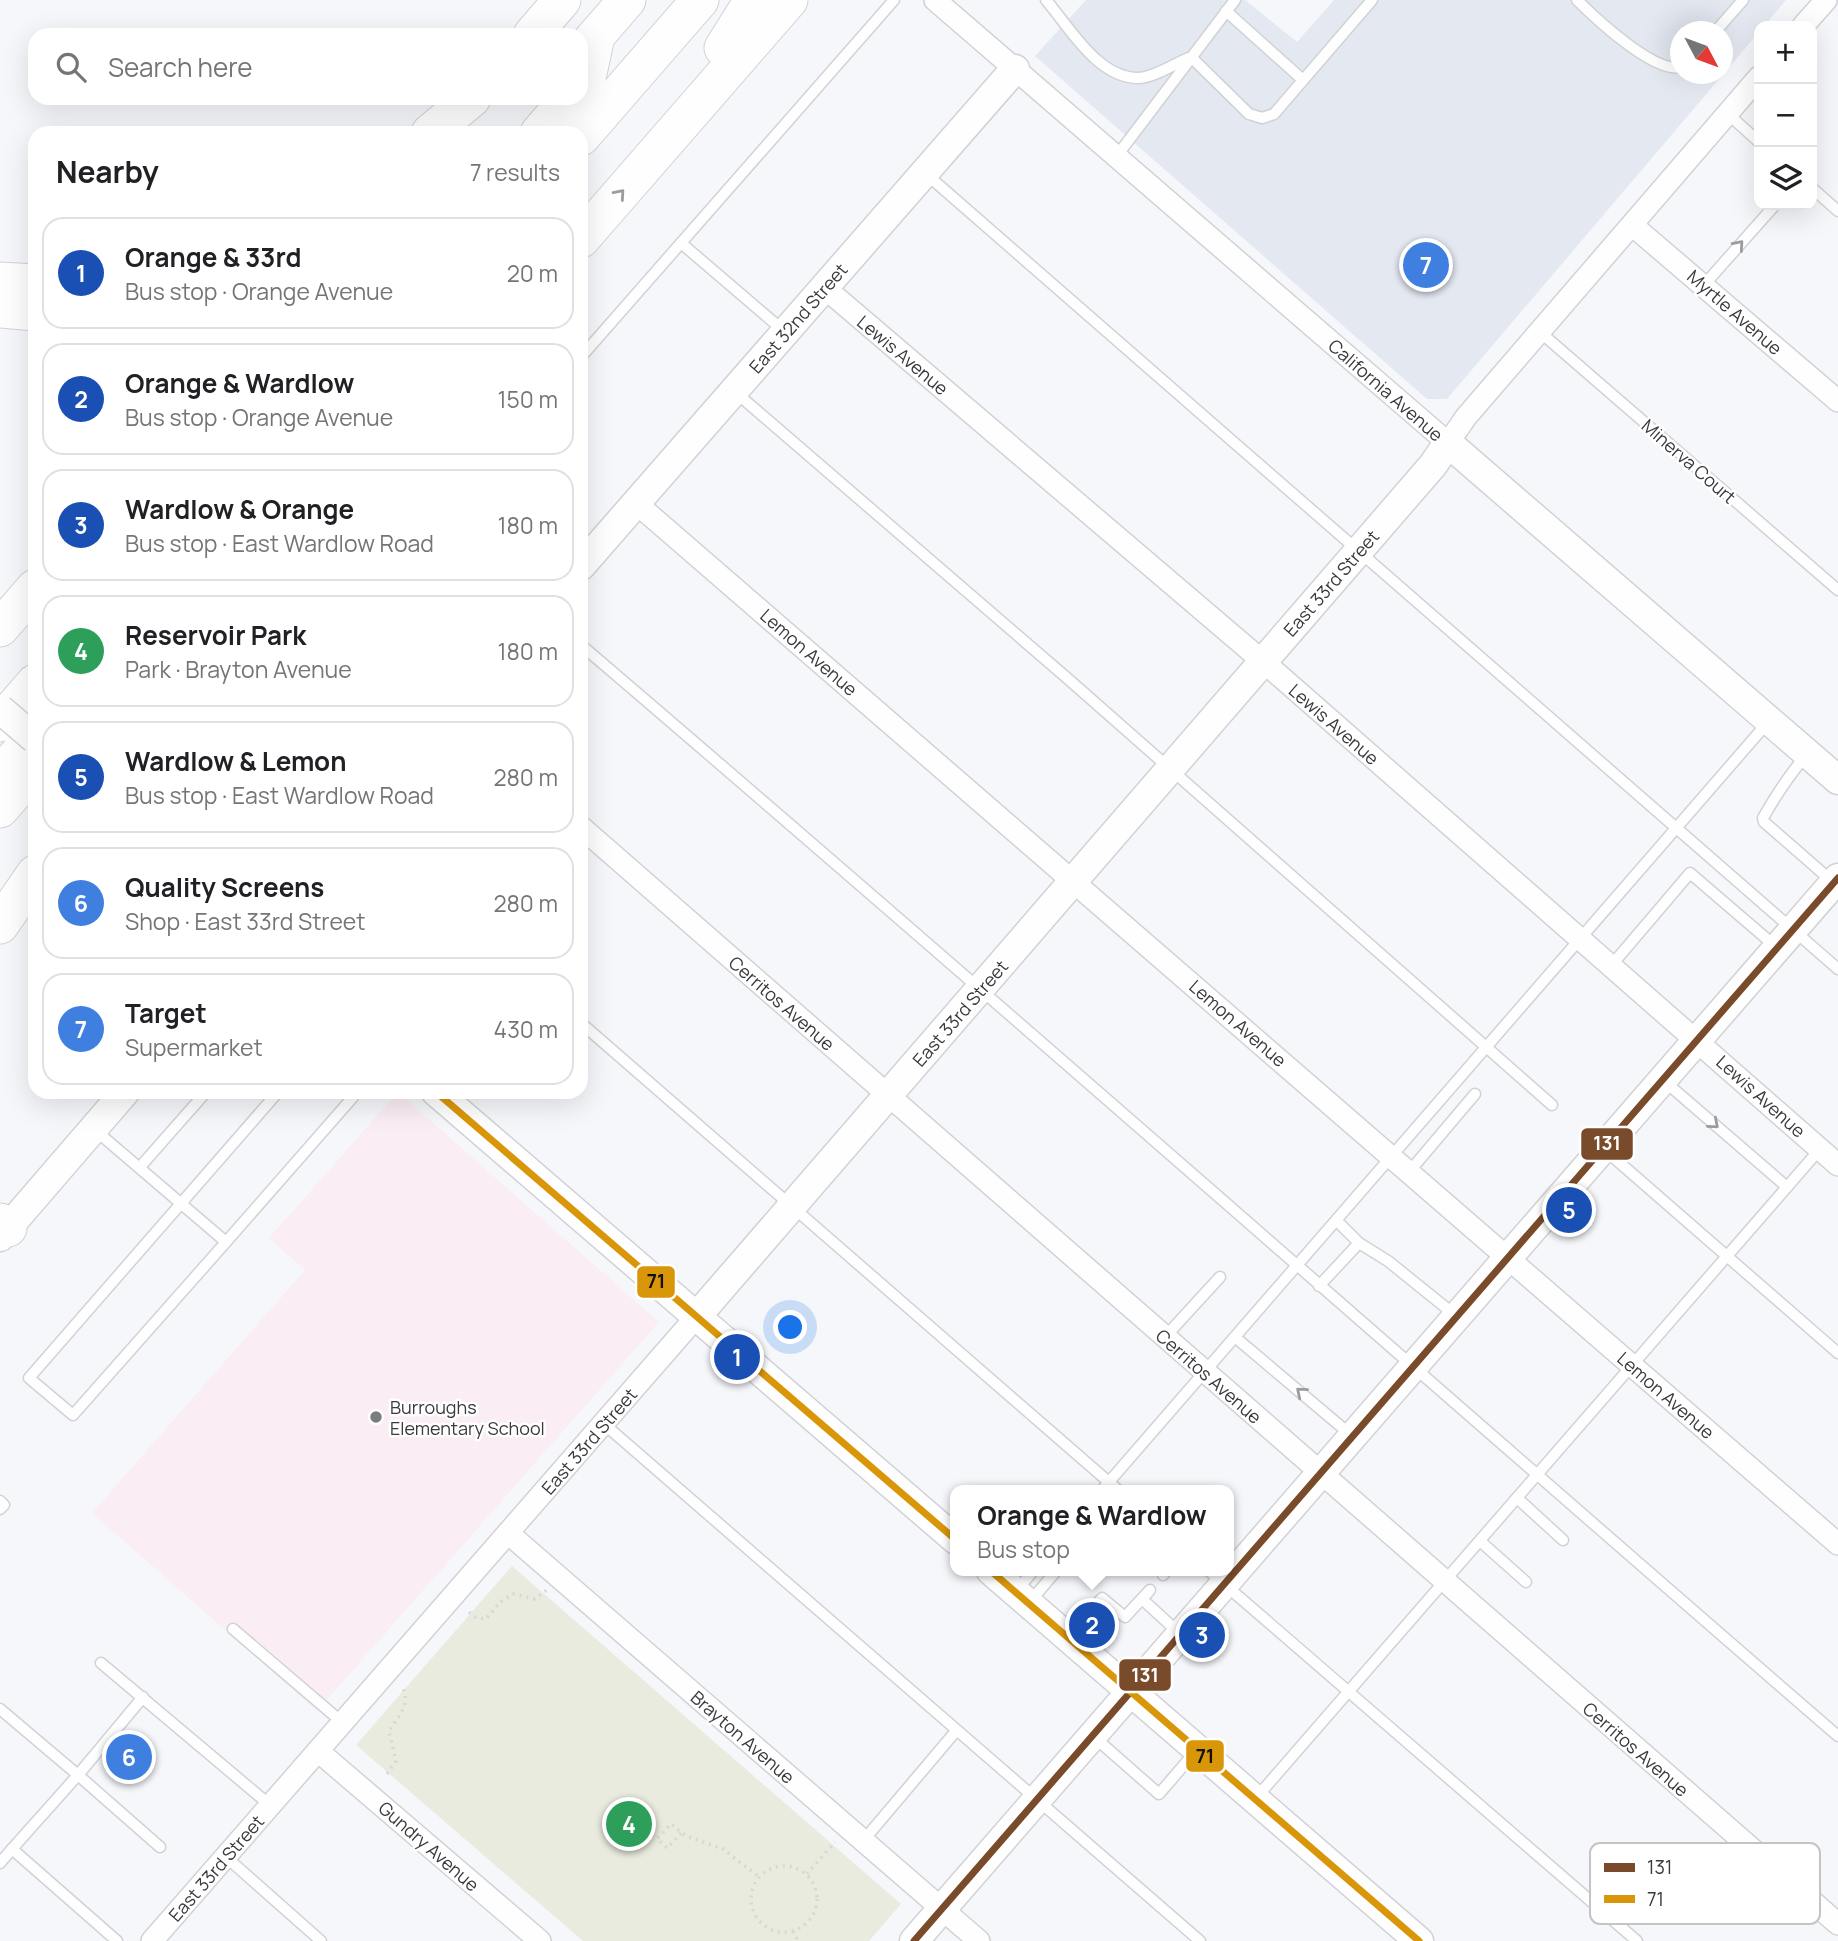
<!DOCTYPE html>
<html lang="en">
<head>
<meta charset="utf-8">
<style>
	body { margin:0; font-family:Manrope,sans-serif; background:#f2f2f2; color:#202124 }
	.controls { position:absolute; right:21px; top:21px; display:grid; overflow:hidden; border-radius:14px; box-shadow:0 7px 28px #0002 }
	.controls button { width:63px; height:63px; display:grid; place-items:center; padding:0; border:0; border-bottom:2px solid #e0e0e0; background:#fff; color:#202124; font:35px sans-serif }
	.compass { position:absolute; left:1670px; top:21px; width:63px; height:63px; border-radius:50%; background:#fff; box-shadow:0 7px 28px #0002; rotate:131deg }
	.you { position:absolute; left:791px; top:1328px; width:24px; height:24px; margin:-18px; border:5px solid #fff; border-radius:50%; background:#1a73e8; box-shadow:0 0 0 10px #1a73e833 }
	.badge { display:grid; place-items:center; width:46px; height:46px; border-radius:50%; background:#2563eb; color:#fff; font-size:23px; font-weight:700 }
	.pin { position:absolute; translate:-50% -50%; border:4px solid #fff; box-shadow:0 2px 7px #0006 }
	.popup { position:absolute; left:950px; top:1485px; width:284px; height:91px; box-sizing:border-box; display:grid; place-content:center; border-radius:14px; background:#fff; filter:drop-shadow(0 2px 5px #0005); font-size:23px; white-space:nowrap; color:#757577 }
	.popup b { font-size:26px; color:#202124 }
	.popup::after { content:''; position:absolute; left:50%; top:100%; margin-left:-14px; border:14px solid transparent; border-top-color:#fff }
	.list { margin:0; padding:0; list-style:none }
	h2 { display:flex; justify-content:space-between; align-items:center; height:91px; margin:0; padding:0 28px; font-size:30px }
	h2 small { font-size:23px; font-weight:400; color:#757577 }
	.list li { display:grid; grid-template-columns:46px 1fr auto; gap:21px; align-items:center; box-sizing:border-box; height:112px; margin:0 14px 14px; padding:0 14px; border:2px solid #e0e0e0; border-radius:21px }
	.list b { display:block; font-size:26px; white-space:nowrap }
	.list p { margin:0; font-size:23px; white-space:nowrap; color:#757577 }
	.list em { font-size:23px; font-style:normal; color:#757577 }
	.icon { flex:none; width:38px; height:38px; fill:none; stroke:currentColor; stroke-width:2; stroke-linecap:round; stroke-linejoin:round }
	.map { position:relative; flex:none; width:1838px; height:1941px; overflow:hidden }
	.search { position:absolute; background:#fff; box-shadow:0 7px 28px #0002; left:28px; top:28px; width:560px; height:77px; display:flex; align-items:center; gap:18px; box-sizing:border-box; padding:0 24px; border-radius:21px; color:#757577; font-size:26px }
	.panel { position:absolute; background:#fff; box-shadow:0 7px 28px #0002; left:28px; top:126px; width:560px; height:973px; border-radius:21px }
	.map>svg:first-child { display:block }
	.built { fill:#e3e8f1; fill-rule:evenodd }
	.education { fill:#faedf4 }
	.green { fill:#e8ebdd }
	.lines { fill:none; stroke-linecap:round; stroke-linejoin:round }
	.lane-casing { stroke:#d1d2d5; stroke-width:13 }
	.street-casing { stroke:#d1d2d5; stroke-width:24 }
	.secondary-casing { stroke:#d1d2d5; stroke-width:31 }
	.highway-casing { stroke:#d1d2d5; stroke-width:39 }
	.path { stroke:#d6d7d8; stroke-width:3.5; stroke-dasharray:2 5; stroke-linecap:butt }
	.lane { stroke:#fefefe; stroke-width:10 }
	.street { stroke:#fefefe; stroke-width:21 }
	.secondary { stroke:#fefefe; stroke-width:28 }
	.highway { stroke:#fefefe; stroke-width:37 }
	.secondary-bridge-casing { stroke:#d1d2d5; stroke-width:31; stroke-linecap:butt }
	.secondary-bridge { stroke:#fefefe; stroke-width:28 }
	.bus-1-casing { stroke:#fff; stroke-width:12 }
	.bus-2-casing { stroke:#fff; stroke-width:12 }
	.bus-1 { stroke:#7a4b2a; stroke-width:7 }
	.bus-2 { stroke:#da9609; stroke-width:7 }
	.oneway { stroke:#9c9c9e }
	.poi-dot { fill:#7b7c80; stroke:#fff; stroke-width:2.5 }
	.labels { text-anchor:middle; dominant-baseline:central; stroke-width:5; stroke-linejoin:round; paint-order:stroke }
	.street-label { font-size:18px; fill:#393a3d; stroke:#fff }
	.poi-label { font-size:18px; fill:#393a3d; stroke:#fff; text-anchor:start }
	.key { fill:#fff; stroke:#c4c4c5; stroke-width:2 }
	.key-label { font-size:19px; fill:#393a3d }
	.line-badge { stroke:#fff; stroke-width:2.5 }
	.badge-label { font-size:19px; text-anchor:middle; font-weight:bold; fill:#fff }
	.pale-badge-label { font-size:19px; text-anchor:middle; font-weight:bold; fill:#111 }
</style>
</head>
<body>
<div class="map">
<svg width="1838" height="1941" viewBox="0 0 1838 1941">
	<rect width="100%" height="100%" fill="#f6f7fb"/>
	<!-- built -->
	<path class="built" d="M1086,0H1245L1297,42L1334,0H1786L1764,26H1759V32L1447,399H1427L1035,56ZM1680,32H1722V74H1680Z"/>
	<!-- education -->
	<polygon class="education" points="398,1092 659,1322 317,1711 92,1513 305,1270 269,1238"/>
	<!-- green -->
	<polygon class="green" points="512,1566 901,1904 869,1941 583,1941 356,1745"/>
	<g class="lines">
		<!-- lane casing -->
		<g class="lane-casing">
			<g id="lane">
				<path d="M1046,0C1070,28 1098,78 1138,78C1153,78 1174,64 1189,58"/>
				<path d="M1577,0C1596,19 1654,73 1680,67"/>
				<polyline points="1226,11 1303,80"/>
				<polyline points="1715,32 1743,0"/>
				<polyline points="1191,57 1249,114 1262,118 1274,114 1372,0"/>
				<polyline points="1728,114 1759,142"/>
				<polyline points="1116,157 1235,0"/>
				<polyline points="925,173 1838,969"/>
				<polyline points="1812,188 1838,211"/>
				<polyline points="681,243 785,332"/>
				<polyline points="1704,285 1775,205"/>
				<polyline points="1540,332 1838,590"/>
				<polyline points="581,357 894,0"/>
				<polyline points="734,391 1067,678 1552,1105"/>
				<path d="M581,645C1003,1005 1418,1373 1838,1736"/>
				<path d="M1807,754C1790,774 1776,795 1763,818L1764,822L1834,883"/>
				<polyline points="1610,967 1690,873 1775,946"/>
				<polyline points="581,1023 1118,1490"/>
				<polyline points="1663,1080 1787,1187"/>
				<polyline points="95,1130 226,1242 353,1097 347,1092"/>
				<polyline points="1605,1150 1838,1353"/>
				<polyline points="140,1167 206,1092"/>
				<polyline points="1409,1172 1475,1094"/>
				<polyline points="226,1242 73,1415 29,1378 278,1092"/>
				<polyline points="1359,1243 1388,1261 1455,1315"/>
				<polyline points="1319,1286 1359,1243 1337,1221"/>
				<polyline points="1165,1337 1220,1277"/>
				<polyline points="1236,1338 1351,1435"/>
				<polyline points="604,1424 1200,1941"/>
				<polyline points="1102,1490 1769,721"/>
				<polyline points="1517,1498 1563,1540"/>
				<polyline points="0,1501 4,1505 0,1509"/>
				<polyline points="1480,1541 1526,1582"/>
				<polyline points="1209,1571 1637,1941"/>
				<polyline points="1163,1575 1166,1571"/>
				<polyline points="1017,1590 1033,1571"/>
				<polyline points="1142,1599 1179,1633"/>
				<polyline points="1029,1603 1056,1571"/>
				<polyline points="233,1629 343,1723"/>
				<polyline points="1069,1635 1102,1598 1125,1617 1150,1590"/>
				<polyline points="101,1663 271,1806"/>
				<polyline points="0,1709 78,1775 143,1697"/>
				<polyline points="1093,1736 1159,1794 1196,1751"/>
				<polyline points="1256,1798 1820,1149"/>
				<polyline points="863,1841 956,1731"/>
				<polyline points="226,1857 321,1941"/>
				<polyline points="0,1863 12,1849"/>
				<polyline points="117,1941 12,1849 78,1775 160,1847"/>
			</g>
		</g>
		<!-- street casing -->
		<g class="street-casing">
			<g id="street">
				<polyline points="935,0 1448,443 1466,417 1759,77"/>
				<polyline points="1803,26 1826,0"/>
				<polyline points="1632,225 1838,401"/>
				<polyline points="825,288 1281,677 1838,1165"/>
				<polyline points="636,503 1838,1544"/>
				<polyline points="581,827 1838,1924"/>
				<polyline points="508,1533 979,1941"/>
				<polyline points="318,1751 540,1941"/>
				<polyline points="152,1941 697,1316"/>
			</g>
		</g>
		<!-- secondary casing -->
		<g class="secondary-casing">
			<g id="secondary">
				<polyline points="581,566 1015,69"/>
				<polyline points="436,1092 956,1540"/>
				<polyline points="0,1237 125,1092"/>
				<polyline points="697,1316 1433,465 1448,443 1838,780"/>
				<polyline points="991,1571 1419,1941"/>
				<polyline points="914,1941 1838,878"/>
			</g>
		</g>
		<!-- highway casing -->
		<g class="highway-casing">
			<g id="highway">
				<polyline points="532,35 562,0"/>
				<polyline points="723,48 753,0"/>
				<polyline points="581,53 627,0"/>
				<polyline points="581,85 587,78 596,36"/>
				<polyline points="430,133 472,98"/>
				<polyline points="539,133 569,98"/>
				<polyline points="581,137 700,0"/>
				<polyline points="581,239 789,0"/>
				<polyline points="0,281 35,283"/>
				<polyline points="0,309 35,312"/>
				<polyline points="0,628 35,588"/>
				<polyline points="0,723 35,683"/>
				<polyline points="0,775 35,735"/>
				<polyline points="0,809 35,769"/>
				<polyline points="0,925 35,874"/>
				<polyline points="0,1222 8,1228"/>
			</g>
		</g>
		<!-- path -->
		<g class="path">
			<polyline points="469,1612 475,1617 486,1619 500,1602 513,1594 535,1599 547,1590"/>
			<path d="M387,1774L396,1761L389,1731C397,1718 411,1705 403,1688"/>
			<polyline points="681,1833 667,1848 657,1839 671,1824 686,1836 723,1849 759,1877"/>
			<circle cx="784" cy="1899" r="33"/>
			<polyline points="807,1874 835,1842"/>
			<polyline points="793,1931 798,1941"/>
		</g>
		<!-- lane -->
		<use href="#lane" class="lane"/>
		<!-- street -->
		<use href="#street" class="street"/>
		<!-- secondary -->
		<use href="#secondary" class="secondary"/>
		<!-- highway -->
		<use href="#highway" class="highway"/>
		<!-- secondary-bridge casing -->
		<g class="secondary-bridge-casing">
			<polyline id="secondary-bridge" points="0,709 35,739"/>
		</g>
		<!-- secondary-bridge -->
		<use href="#secondary-bridge" class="secondary-bridge"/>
		<!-- bus-1 casing -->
		<g class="bus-1-casing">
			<polyline id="bus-1" points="914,1941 1838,878"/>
		</g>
		<!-- bus-2 casing -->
		<g class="bus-2-casing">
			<g id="bus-2">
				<polyline points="436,1092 956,1540"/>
				<polyline points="991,1571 1419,1941"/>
			</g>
		</g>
		<!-- bus-1 -->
		<use href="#bus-1" class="bus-1"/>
		<!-- bus-2 -->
		<use href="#bus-2" class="bus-2"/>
	</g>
	<!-- one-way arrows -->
	<defs><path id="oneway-chevron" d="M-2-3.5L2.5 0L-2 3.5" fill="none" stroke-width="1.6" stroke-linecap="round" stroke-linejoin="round" transform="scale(1.75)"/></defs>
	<g class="oneway">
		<use href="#oneway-chevron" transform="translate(620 194) rotate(-49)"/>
		<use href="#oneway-chevron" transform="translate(1739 245) rotate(-49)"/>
		<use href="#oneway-chevron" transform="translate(1714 1124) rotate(41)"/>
		<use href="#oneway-chevron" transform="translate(1301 1392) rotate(-140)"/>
	</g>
	<!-- markers -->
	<circle class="poi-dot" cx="376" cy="1417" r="7"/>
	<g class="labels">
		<!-- street labels -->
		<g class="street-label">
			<text transform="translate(1735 312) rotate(41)">Myrtle Avenue</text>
			<text transform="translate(798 318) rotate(-49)">East 32nd Street</text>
			<text transform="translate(903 355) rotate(40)">Lewis Avenue</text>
			<text transform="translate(1386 390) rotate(41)">California Avenue</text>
			<text transform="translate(1689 461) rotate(41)">Minerva Court</text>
			<text transform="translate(1331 583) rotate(-49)">East 33rd Street</text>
			<text transform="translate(809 652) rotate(41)">Lemon Avenue</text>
			<text transform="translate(1334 724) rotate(41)">Lewis Avenue</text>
			<text transform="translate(782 1003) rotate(41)">Cerritos Avenue</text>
			<text transform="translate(960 1013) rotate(-49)">East 33rd Street</text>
			<text transform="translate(1238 1023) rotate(41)">Lemon Avenue</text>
			<text transform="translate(1761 1096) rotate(42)">Lewis Avenue</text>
			<text transform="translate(1209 1376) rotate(41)">Cerritos Avenue</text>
			<text transform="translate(1666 1395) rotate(41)">Lemon Avenue</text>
			<text transform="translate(589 1441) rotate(-49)">East 33rd Street</text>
			<text transform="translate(743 1737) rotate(41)">Brayton Avenue</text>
			<text transform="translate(1636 1749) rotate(41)">Cerritos Avenue</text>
			<text transform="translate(429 1846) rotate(41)">Gundry Avenue</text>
			<text transform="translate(216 1868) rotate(-49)">East 33rd Street</text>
		</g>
		<!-- poi labels -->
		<g class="poi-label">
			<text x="390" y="1407">Burroughs<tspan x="390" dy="21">Elementary School</tspan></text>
		</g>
	</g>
	<!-- legend -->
	<rect x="1590" y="1843" width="230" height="81" rx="10" class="key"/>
	<rect x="1604" y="1863" width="31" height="9" fill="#7a4b2a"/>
	<rect x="1604" y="1895" width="31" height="8" fill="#da9609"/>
	<g class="key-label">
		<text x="1647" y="1874">131</text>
		<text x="1647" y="1906">71</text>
	</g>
	<g class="line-badge">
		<rect x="1580" y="1127" width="54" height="34" rx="7" fill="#7a4b2a"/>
		<rect x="636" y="1265" width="40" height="34" rx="7" fill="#da9609"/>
		<rect x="1118" y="1658" width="54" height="34" rx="7" fill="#7a4b2a"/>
		<rect x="1185" y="1739" width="40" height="34" rx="7" fill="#da9609"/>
	</g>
	<g class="badge-label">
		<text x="1607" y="1150">131</text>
		<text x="1145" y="1682">131</text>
	</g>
	<g class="pale-badge-label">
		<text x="656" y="1288">71</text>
		<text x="1205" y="1763">71</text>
	</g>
</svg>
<div class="controls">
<button>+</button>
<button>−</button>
<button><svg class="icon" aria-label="layers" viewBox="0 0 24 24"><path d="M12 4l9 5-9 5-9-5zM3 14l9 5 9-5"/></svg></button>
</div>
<svg class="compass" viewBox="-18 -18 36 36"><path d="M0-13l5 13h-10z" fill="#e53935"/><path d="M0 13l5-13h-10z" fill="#757577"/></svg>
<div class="you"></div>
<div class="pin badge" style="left:737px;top:1357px;background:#1a4fb4">1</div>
<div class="pin badge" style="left:1092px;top:1625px;background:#1a4fb4">2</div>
<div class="popup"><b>Orange &amp; Wardlow</b>Bus stop</div>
<div class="pin badge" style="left:1202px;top:1635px;background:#1a4fb4">3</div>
<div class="pin badge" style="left:629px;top:1824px;background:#2e9e5b">4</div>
<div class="pin badge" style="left:1569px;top:1210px;background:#1a4fb4">5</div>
<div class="pin badge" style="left:129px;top:1757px;background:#3f7fe0">6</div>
<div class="pin badge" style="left:1426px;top:265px;background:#3f7fe0">7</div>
<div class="search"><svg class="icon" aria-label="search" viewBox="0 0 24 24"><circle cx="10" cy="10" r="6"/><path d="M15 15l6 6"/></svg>Search here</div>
<section class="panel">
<h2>Nearby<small>7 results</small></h2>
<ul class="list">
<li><span class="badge" style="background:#1a4fb4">1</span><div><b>Orange &amp; 33rd</b><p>Bus stop · Orange Avenue</p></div><em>20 m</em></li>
<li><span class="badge" style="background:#1a4fb4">2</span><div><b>Orange &amp; Wardlow</b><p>Bus stop · Orange Avenue</p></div><em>150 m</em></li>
<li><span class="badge" style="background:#1a4fb4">3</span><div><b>Wardlow &amp; Orange</b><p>Bus stop · East Wardlow Road</p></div><em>180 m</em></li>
<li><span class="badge" style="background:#2e9e5b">4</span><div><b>Reservoir Park</b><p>Park · Brayton Avenue</p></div><em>180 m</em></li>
<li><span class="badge" style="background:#1a4fb4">5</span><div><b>Wardlow &amp; Lemon</b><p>Bus stop · East Wardlow Road</p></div><em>280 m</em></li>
<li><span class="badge" style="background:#3f7fe0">6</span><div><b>Quality Screens</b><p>Shop · East 33rd Street</p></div><em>280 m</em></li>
<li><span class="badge" style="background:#3f7fe0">7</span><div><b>Target</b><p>Supermarket</p></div><em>430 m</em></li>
</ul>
</section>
</div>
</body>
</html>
